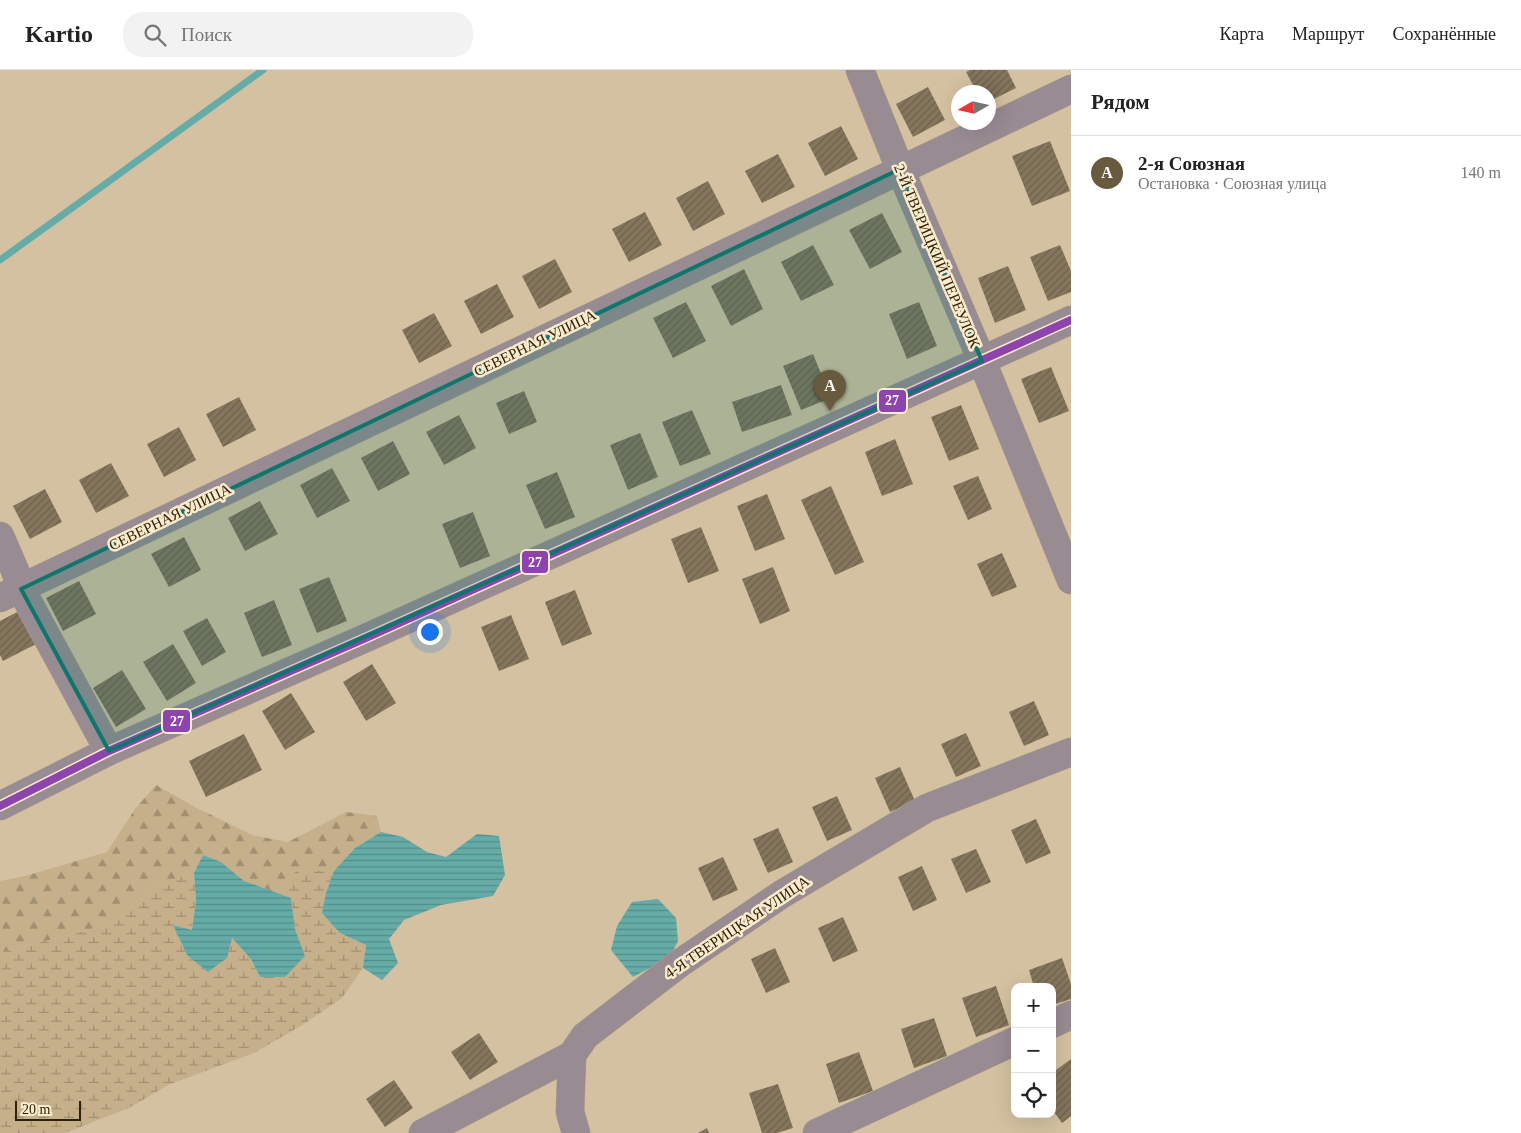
<!DOCTYPE html>
<html lang="ru">
<head>
<meta charset="utf-8">
<style>
	body { margin:0; font-family:Georgia,serif; background:#f2f2f2; color:#222 }
	.controls { position:absolute; right:15px; bottom:15px; display:grid; overflow:hidden; border-radius:10px; box-shadow:0 5px 20px #0002 }
	.controls button { width:45px; height:45px; display:grid; place-items:center; padding:0; border:0; border-bottom:1px solid #e0e0e0; background:#fff; color:#222; font:25px sans-serif }
	.compass { position:absolute; left:951px; top:15px; width:45px; height:45px; border-radius:50%; background:#fff; box-shadow:0 5px 20px #0002; rotate:261deg }
	.scale { position:absolute; left:15px; bottom:12px; width:66px; box-sizing:border-box; padding-left:5px; border:2px solid #2e2209; border-top:0; font-size:14px; line-height:18px; white-space:nowrap; color:#2e2209; -webkit-text-stroke:4px #fbebcd; paint-order:stroke }
	.you { position:absolute; left:429px; top:561px; width:18px; height:18px; margin:-12px; border:4px solid #fff; border-radius:50%; background:#1a73e8; box-shadow:0 0 0 8px #1a73e833 }
	.badge { display:grid; place-items:center; width:32px; height:32px; border-radius:50%; background:#685a3e; color:#fff; font-size:16px; font-weight:700 }
	.pin { position:absolute; translate:-50% -41px; filter:drop-shadow(0 1px 2px #0008) }
	.pin::after { content:''; position:absolute; top:26px; width:18px; height:15px; background:inherit; clip-path:polygon(0 0,100% 0,50% 100%) }
	.list { margin:0; padding:0; list-style:none }
	h2 { display:flex; justify-content:space-between; align-items:center; height:65px; margin:0; padding:0 20px; font-size:21px }
	h2 small { font-size:16px; font-weight:400; color:#767676 }
	.list li { display:grid; grid-template-columns:32px 1fr auto; gap:15px; align-items:center; box-sizing:border-box; height:75px; padding:0 20px; border-top:1px solid #e0e0e0 }
	.list b { display:block; font-size:19px; white-space:nowrap }
	.list p { margin:0; font-size:16px; white-space:nowrap; color:#767676 }
	.list em { font-size:16px; font-style:normal; color:#767676 }
	.icon { flex:none; width:28px; height:28px; fill:none; stroke:currentColor; stroke-width:2; stroke-linecap:round; stroke-linejoin:round }
	.map { position:relative; flex:none; width:1071px; height:1063px; overflow:hidden }
	header { display:flex; align-items:center; gap:30px; box-sizing:border-box; height:70px; padding:0 25px; background:#fff; border-bottom:1px solid #e0e0e0 }
	header strong { font-size:24px }
	nav { display:flex; gap:28px; margin-inline-start:auto; font-size:18px }
	.search { width:350px; height:45px; background:#f2f2f2; display:flex; align-items:center; gap:12px; box-sizing:border-box; padding:0 18px; border-radius:20px; color:#767676; font-size:19px }
	main { display:flex }
	aside { flex:1; background:#fff }
	.map>svg:first-child { display:block }
	.forest { fill:url(#forest-firs) }
	.wetland { fill:url(#wetland-marsh) }
	.water { fill:url(#water-rules) }
	.lines { fill:none; stroke-linecap:round; stroke-linejoin:round }
	.stream { stroke:#65aca8; stroke-width:7 }
	.building { fill:url(#building-hatch) }
	.minor-casing { stroke:#aea087; stroke-width:29 }
	.minor { stroke:#988b92; stroke-width:28 }
	.bus-1-casing { stroke:#fbebcd; stroke-width:11 }
	.bus-1 { stroke:#8e44ad; stroke-width:8 }
	.marked { fill:#0f766e; fill-opacity:0.2; stroke:#0f766e; stroke-width:4; stroke-linejoin:round }
	.labels { text-anchor:middle; dominant-baseline:central; stroke-width:5; stroke-linejoin:round; paint-order:stroke }
	.street-label { font-size:15px; fill:#2e2209; stroke:#fbebcd }
	.line-badge { stroke:#fbebcd; stroke-width:2 }
	.badge-label { font-size:14px; text-anchor:middle; font-weight:bold; fill:#fff }
</style>
</head>
<body>
<header>
<strong>Kartio</strong>
<div class="search"><svg class="icon" aria-label="search" viewBox="0 0 24 24"><circle cx="10" cy="10" r="6"/><path d="M15 15l6 6"/></svg>Поиск</div>
<nav><a>Карта</a><a>Маршрут</a><a>Сохранённые</a></nav>
</header>
<main>
<div class="map">
<svg width="1071" height="1063" viewBox="0 0 1071 1063">
	<defs>
		<pattern id="forest-firs" width="22" height="20" patternUnits="userSpaceOnUse" patternTransform="scale(1.25)"><rect width="22" height="20" fill="#c5b08b"/><path d="M5 1l3.5 6h-7zM16 11l3.5 6h-7z" fill="#a08f70"/></pattern>
		<pattern id="wetland-marsh" width="20" height="14" patternUnits="userSpaceOnUse" patternTransform="scale(1.25)"><rect width="20" height="14" fill="#c5b08b"/><path d="M1 5h8M5 5V1M11 12h8M15 12V8" fill="none" stroke="#a08f70"/></pattern>
		<pattern id="water-rules" width="6" height="5" patternUnits="userSpaceOnUse" patternTransform="scale(1.25)"><rect width="6" height="5" fill="#65aca8"/><path d="M0 2.5h6" fill="none" stroke="#548c87"/></pattern>
		<pattern id="building-hatch" width="6" height="6" patternUnits="userSpaceOnUse" patternTransform="scale(1.25)"><rect width="6" height="6" fill="#85755d"/><path d="M-1 1l2-2M0 6l6-6M5 7l2-2" fill="none" stroke="#6d604b"/></pattern>
	</defs>
	<rect width="100%" height="100%" fill="#d3c1a1"/>
	<!-- forest -->
	<polygon class="forest" points="156,715 197,738 252,765 288,772 346,742 377,746 381,762 355,778 334,801 297,801 286,809 291,828 244,811 221,792 203,785 194,803 157,814 110,854 0,883 0,811 25,806 107,782 135,739"/>
	<!-- wetland -->
	<polygon class="wetland" points="297,801 334,801 326,823 340,863 366,875 363,898 342,928 304,954 254,983 168,1015 131,1037 65,1063 0,1063 0,883 110,854 157,814 194,803 196,831 192,860 174,855 187,885 232,868 251,889 260,907 305,886 295,859 291,828 286,809"/>
	<!-- water -->
	<g class="water">
		<polygon points="381,762 403,767 427,782 446,787 477,764 499,766 505,805 493,826 441,835 404,850 389,869 398,893 382,910 363,898 366,875 340,863 322,843 326,823 334,801 355,778"/>
		<polygon points="203,785 221,792 244,811 291,828 295,859 305,886 285,907 260,907 251,889 232,868 227,888 208,902 187,885 173,855 192,860 196,831 194,803"/>
		<polygon points="658,829 676,848 678,871 670,887 633,907 611,880 617,856 632,832"/>
	</g>
	<g class="lines">
		<!-- stream -->
		<polyline class="stream" points="0,190 263,0"/>
	</g>
	<!-- building -->
	<g class="building">
		<polygon points="970,0 1007,0 1016,18 988,32 988,22 977,22 966,2"/>
		<polygon points="928,17 945,50 913,67 896,34"/>
		<polygon points="841,56 858,89 825,106 808,73"/>
		<polygon points="1050,71 1070,121 1032,136 1012,86"/>
		<polygon points="778,84 795,117 762,133 745,101"/>
		<polygon points="708,111 725,144 693,161 676,128"/>
		<polygon points="645,142 662,175 629,192 612,159"/>
		<polygon points="882,143 902,182 870,199 849,160"/>
		<polygon points="813,175 834,215 801,231 781,192"/>
		<polygon points="1060,175 1071,201 1071,222 1048,231 1030,187"/>
		<polygon points="555,189 572,222 539,239 522,206"/>
		<polygon points="1008,196 1026,240 995,253 978,208"/>
		<polygon points="744,199 763,239 731,256 711,216"/>
		<polygon points="497,214 514,247 481,264 464,231"/>
		<polygon points="686,232 706,271 673,288 653,248"/>
		<polygon points="919,232 937,276 907,289 889,244"/>
		<polygon points="434,243 452,276 419,293 402,260"/>
		<polygon points="813,284 831,328 801,340 783,296"/>
		<polygon points="1051,297 1069,341 1039,353 1021,309"/>
		<polygon points="781,315 792,345 742,362 732,332"/>
		<polygon points="524,321 537,352 509,364 496,333"/>
		<polygon points="239,327 256,360 223,377 206,344"/>
		<polygon points="961,335 979,379 949,391 931,347"/>
		<polygon points="692,340 711,384 680,396 662,352"/>
		<polygon points="459,345 476,378 444,395 426,362"/>
		<polygon points="179,357 196,390 164,407 147,374"/>
		<polygon points="640,363 658,407 628,420 610,375"/>
		<polygon points="895,369 913,414 882,426 865,382"/>
		<polygon points="393,371 410,404 378,421 361,388"/>
		<polygon points="111,393 129,426 96,443 79,410"/>
		<polygon points="332,398 350,431 317,448 300,415"/>
		<polygon points="557,402 575,447 545,459 526,415"/>
		<polygon points="978,406 992,439 968,450 953,416"/>
		<polygon points="831,416 864,492 835,505 801,430"/>
		<polygon points="45,419 62,452 30,469 13,436"/>
		<polygon points="767,424 785,469 755,481 737,436"/>
		<polygon points="260,431 278,464 245,481 228,448"/>
		<polygon points="473,442 490,486 460,498 442,454"/>
		<polygon points="701,457 719,501 688,513 671,469"/>
		<polygon points="184,467 201,500 169,517 151,484"/>
		<polygon points="1002,483 1017,517 992,527 977,494"/>
		<polygon points="773,497 790,541 760,554 742,509"/>
		<polygon points="329,507 347,551 317,563 299,519"/>
		<polygon points="79,511 96,544 63,561 46,528"/>
		<polygon points="575,520 592,564 562,576 545,532"/>
		<polygon points="274,530 292,575 262,587 244,543"/>
		<polygon points="19,541 36,574 3,591 0,585 0,551"/>
		<polygon points="511,545 529,589 499,601 481,557"/>
		<polygon points="207,548 226,582 202,596 183,561"/>
		<polygon points="173,574 196,613 167,631 143,592"/>
		<polygon points="372,594 396,633 366,651 343,612"/>
		<polygon points="122,600 146,639 116,657 93,618"/>
		<polygon points="291,623 315,662 285,680 262,641"/>
		<polygon points="1034,631 1049,665 1024,676 1009,642"/>
		<polygon points="966,663 981,696 956,707 941,674"/>
		<polygon points="244,664 262,700 206,727 189,691"/>
		<polygon points="900,697 915,731 890,742 875,708"/>
		<polygon points="837,726 852,760 827,771 812,737"/>
		<polygon points="1036,749 1051,783 1026,794 1011,760"/>
		<polygon points="778,758 793,792 768,803 753,769"/>
		<polygon points="976,779 991,812 966,823 951,789"/>
		<polygon points="723,787 738,820 713,831 698,798"/>
		<polygon points="922,796 937,830 913,841 898,807"/>
		<polygon points="843,847 858,881 833,892 818,858"/>
		<polygon points="775,878 790,912 766,923 751,889"/>
		<polygon points="1062,888 1071,914 1071,929 1052,935 1052,917 1034,917 1029,900"/>
		<polygon points="996,916 1009,955 976,967 962,928"/>
		<polygon points="934,948 947,986 914,998 901,959"/>
		<polygon points="479,963 498,992 470,1010 451,982"/>
		<polygon points="859,982 873,1021 839,1033 826,994"/>
		<polygon points="1071,989 1071,1046 1062,1053 1052,1039 1052,1003"/>
		<polygon points="394,1010 413,1038 385,1057 366,1029"/>
		<polygon points="778,1014 793,1058 777,1063 762,1063 749,1023"/>
		<polygon points="707,1058 709,1063 698,1063"/>
	</g>
	<g class="lines">
		<!-- minor casing -->
		<g class="minor-casing">
			<g id="minor">
				<polyline points="860,0 900,99 982,291 1071,510"/>
				<polyline points="0,466 16,503 21,519 109,681"/>
				<polyline points="0,528 1071,19"/>
				<polyline points="0,736 109,681 368,567 1071,250"/>
				<polyline points="1052,954 1071,945"/>
				<polyline points="572,985 570,1042 576,1063"/>
				<polyline points="423,1063 572,985 585,966 680,893 782,824 927,738 1071,682"/>
				<polyline points="817,1063 1015,971"/>
			</g>
		</g>
		<!-- minor -->
		<use href="#minor" class="minor"/>
		<!-- bus-1 casing -->
		<g class="bus-1-casing">
			<polyline id="bus-1" points="0,736 109,681 368,567 1071,250"/>
		</g>
		<!-- bus-1 -->
		<use href="#bus-1" class="bus-1"/>
	</g>
	<!-- marked area -->
	<path class="marked" d="M900,99L982,291L109,681L21,519Z"/>
	<g class="labels">
		<!-- street labels -->
		<g class="street-label">
			<text transform="translate(937 186) rotate(67)">2-Й ТВЕРИЦКИЙ ПЕРЕУЛОК</text>
			<text transform="translate(535 273) rotate(-26)">СЕВЕРНАЯ УЛИЦА</text>
			<text transform="translate(170 447) rotate(-26)">СЕВЕРНАЯ УЛИЦА</text>
			<text transform="translate(737 857) rotate(-34)">4-Я ТВЕРИЦКАЯ УЛИЦА</text>
		</g>
	</g>
	<g class="line-badge">
		<rect x="878" y="319" width="29" height="24" rx="5" fill="#8e44ad"/>
		<rect x="521" y="480" width="28" height="24" rx="5" fill="#8e44ad"/>
		<rect x="162" y="639" width="29" height="24" rx="5" fill="#8e44ad"/>
	</g>
	<g class="badge-label">
		<text x="892" y="335">27</text>
		<text x="535" y="497">27</text>
		<text x="177" y="656">27</text>
	</g>
</svg>
<div class="controls">
<button>+</button>
<button>−</button>
<button><svg class="icon" aria-label="locate" viewBox="0 0 24 24"><circle cx="12" cy="12" r="6"/><path d="M12 2v4M12 18v4M2 12h4M18 12h4"/></svg></button>
</div>
<svg class="compass" viewBox="-18 -18 36 36"><path d="M0-13l5 13h-10z" fill="#e53935"/><path d="M0 13l5-13h-10z" fill="#767676"/></svg>
<div class="scale">20 m</div>
<div class="you"></div>
<div class="pin badge" style="left:830px;top:341px">A</div>
</div>
<aside>
<h2>Рядом<small></small></h2>
<ul class="list">
<li><span class="badge">A</span><div><b>2-я Союзная</b><p>Остановка · Союзная улица</p></div><em>140 m</em></li>
</ul>
</aside>
</main>
</body>
</html>
